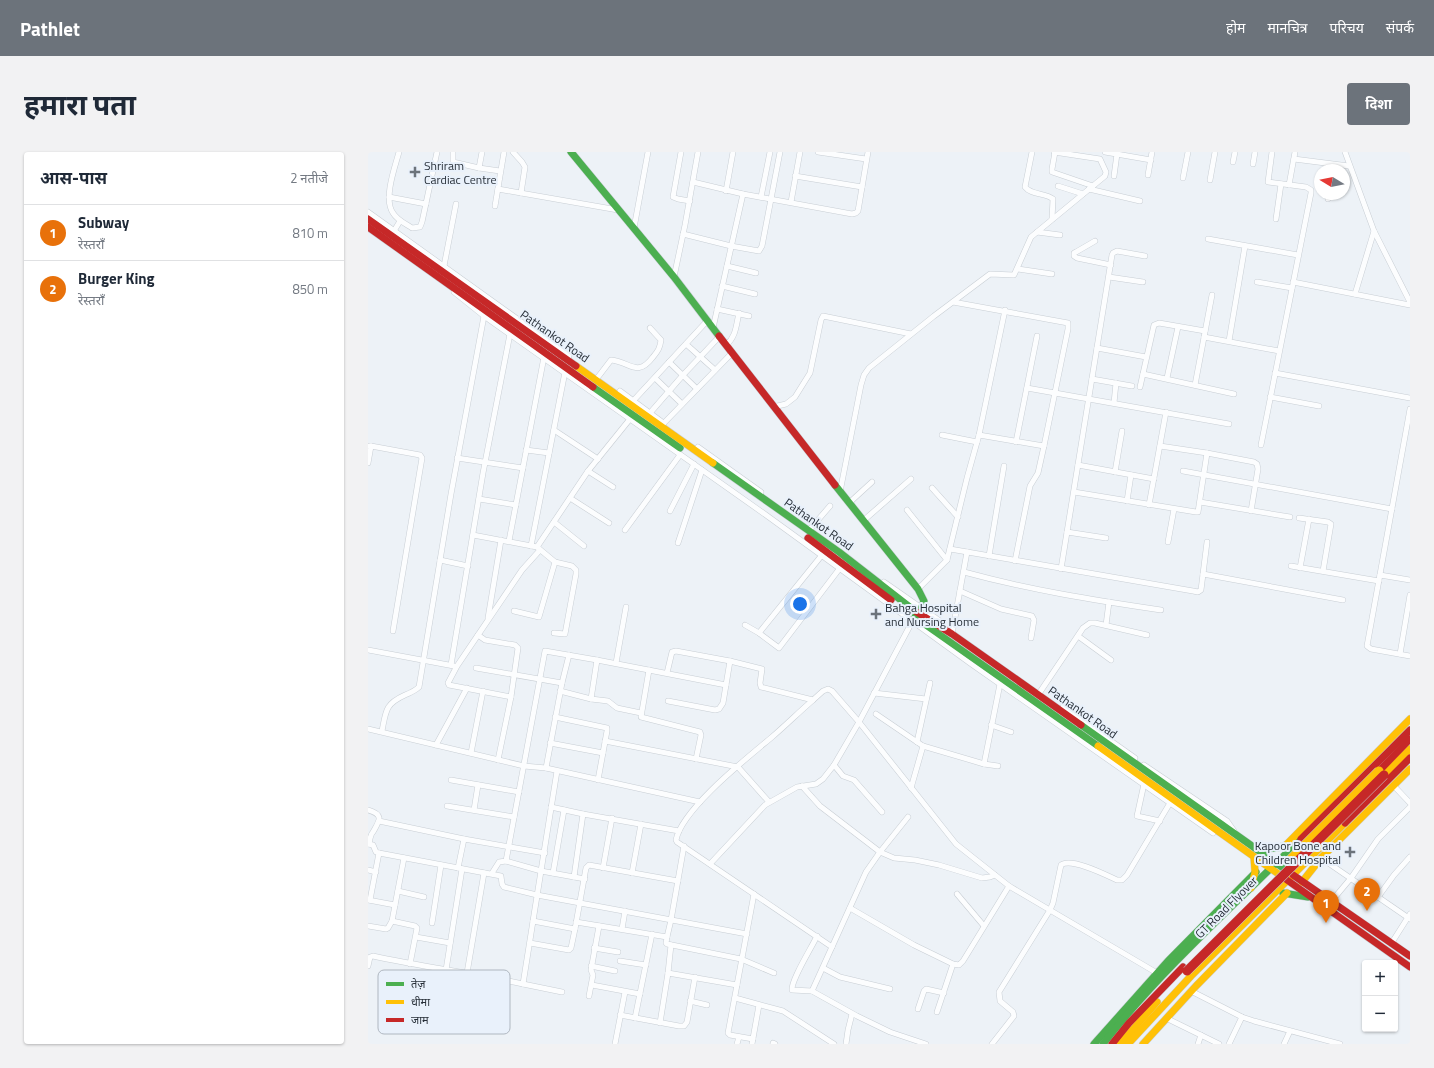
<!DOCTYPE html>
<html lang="hi">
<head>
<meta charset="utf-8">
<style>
	body { margin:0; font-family:"Titillium Web","Noto Sans Devanagari",sans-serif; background:#f2f2f3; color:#1f2937 }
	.controls { position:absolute; right:12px; bottom:12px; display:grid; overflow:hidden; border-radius:4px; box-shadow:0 1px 3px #0004 }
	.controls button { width:36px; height:36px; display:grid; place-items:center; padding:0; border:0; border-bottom:1px solid #e0e1e3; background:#fff; color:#1f2937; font:20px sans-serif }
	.compass { position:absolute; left:946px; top:12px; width:36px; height:36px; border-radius:50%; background:#fff; box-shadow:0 1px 3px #0004; rotate:280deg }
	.you { position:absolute; left:432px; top:452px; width:14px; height:14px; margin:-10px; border:3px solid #fff; border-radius:50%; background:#1a73e8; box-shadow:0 0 0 6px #1a73e833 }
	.badge { display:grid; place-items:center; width:26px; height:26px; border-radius:50%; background:#6c737b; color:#fff; font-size:13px; font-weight:700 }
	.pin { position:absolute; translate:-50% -33px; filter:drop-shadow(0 1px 2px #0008) }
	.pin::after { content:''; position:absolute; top:21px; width:14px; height:12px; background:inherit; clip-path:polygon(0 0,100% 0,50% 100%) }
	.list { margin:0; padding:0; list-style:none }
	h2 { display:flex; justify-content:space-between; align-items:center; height:52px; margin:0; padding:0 16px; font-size:17px }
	h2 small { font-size:13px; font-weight:400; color:#747a83 }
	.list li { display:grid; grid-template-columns:26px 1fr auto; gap:12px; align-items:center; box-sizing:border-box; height:56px; padding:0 16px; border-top:1px solid #e0e1e3 }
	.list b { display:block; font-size:15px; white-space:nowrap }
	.list p { margin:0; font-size:13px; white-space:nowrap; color:#747a83 }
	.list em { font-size:13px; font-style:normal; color:#747a83 }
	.map { position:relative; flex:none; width:1042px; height:892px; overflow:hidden; border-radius:4px }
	header { display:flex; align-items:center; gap:24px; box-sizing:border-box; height:56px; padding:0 20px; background:#6c737b; color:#fff }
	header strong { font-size:19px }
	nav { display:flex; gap:22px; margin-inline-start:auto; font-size:14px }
	.intro { display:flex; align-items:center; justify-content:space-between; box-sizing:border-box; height:96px; padding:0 24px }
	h1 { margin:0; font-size:28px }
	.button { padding:10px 18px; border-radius:4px; background:#6c737b; color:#fff; font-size:14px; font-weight:700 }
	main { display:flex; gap:24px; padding:0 24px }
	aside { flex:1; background:#fff; border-radius:4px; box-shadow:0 1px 3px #0004 }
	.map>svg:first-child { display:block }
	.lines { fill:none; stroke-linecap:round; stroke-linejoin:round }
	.street-casing { stroke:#c8ced4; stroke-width:6 }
	.fast-casing { stroke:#c8ced4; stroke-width:8 }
	.slow-casing { stroke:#c8ced4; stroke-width:8 }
	.jam-casing { stroke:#c8ced4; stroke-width:8 }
	.street { stroke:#fcfdfe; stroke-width:5 }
	.fast { stroke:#4caf50; stroke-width:7 }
	.slow { stroke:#ffc107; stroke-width:7 }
	.jam { stroke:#c62828; stroke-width:7 }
	.slow-bridge-casing { stroke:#c8ced4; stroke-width:10; stroke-linecap:butt }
	.jam-bridge-casing { stroke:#c8ced4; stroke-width:10; stroke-linecap:butt }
	.slow-bridge { stroke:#ffc107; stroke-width:9 }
	.jam-bridge { stroke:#c62828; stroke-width:9 }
	.poi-dot { fill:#6c737b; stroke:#e9f1fb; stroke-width:1.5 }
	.labels { text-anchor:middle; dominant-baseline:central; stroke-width:4; stroke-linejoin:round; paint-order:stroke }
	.poi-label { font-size:12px; fill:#272f38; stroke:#e9f1fb; text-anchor:start }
	.street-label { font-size:12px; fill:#272f38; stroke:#e9f1fb }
	.key { fill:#e9f1fb; stroke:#afb7c0; stroke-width:1 }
	.key-label { font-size:11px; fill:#272f38 }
</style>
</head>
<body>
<header>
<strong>Pathlet</strong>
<nav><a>होम</a><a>मानचित्र</a><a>परिचय</a><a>संपर्क</a></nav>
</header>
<div class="intro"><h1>हमारा पता</h1><a class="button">दिशा</a></div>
<main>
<aside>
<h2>आस-पास<small>2 नतीजे</small></h2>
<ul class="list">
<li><span class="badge" style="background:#e8710a">1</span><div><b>Subway</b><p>रेस्तराँ</p></div><em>810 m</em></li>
<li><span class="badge" style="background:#e8710a">2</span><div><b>Burger King</b><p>रेस्तराँ</p></div><em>850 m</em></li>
</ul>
</aside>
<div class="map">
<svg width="1042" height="892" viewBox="0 0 1042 892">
	<rect width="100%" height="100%" fill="#edf2f7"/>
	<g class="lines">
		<!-- street casing -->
		<g class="street-casing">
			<g id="street">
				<path d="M31,0C27,15 15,47 25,61C29,68 38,72 44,76L52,75L54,70L69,0"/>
				<polyline points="85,0 85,10 111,16"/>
				<polyline points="114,0 111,16 132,19"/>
				<polyline points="145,0 154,10 157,15 153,41"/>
				<polyline points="313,0 305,45 310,47 322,49"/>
				<polyline points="450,0 498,7"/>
				<path d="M664,0L657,35C663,43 678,41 685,47L684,67"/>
				<polyline points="687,0 684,17 684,20 725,34"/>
				<polyline points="737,0 783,8"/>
				<polyline points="977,0 1006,79 1042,150"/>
				<polyline points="926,7 981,14"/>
				<polyline points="865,10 867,0"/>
				<polyline points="885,12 887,0"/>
				<polyline points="780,23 784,0"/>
				<polyline points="427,24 494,35"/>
				<polyline points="746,24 749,2"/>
				<polyline points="815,26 820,0"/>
				<polyline points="842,28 847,0"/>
				<polyline points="325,30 375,42 484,62 488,61 490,59 500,0"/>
				<polyline points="921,33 927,0"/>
				<polyline points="690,34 715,42"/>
				<polyline points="130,37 250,58"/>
				<polyline points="721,37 772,49"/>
				<polyline points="358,39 365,0"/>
				<polyline points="21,45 58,52"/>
				<polyline points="393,45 402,0"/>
				<polyline points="960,47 961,42"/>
				<polyline points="423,50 432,0"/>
				<polyline points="127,54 136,0"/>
				<polyline points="0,60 201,204"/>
				<polyline points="908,67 913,32"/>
				<polyline points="266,76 280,0"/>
				<polyline points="26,79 32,69"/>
				<polyline points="669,80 692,83"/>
				<polyline points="315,82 363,94 391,99 394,94 412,0"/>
				<polyline points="840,87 930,103"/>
				<polyline points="727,89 708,100 706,101 706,104 709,106 743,113"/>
				<polyline points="76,114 88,52"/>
				<polyline points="359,114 388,121"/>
				<polyline points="650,117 684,122"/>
				<polyline points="306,125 317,73 330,0"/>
				<polyline points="741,125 775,130"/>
				<polyline points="889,130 924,136"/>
				<polyline points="925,130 1042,153"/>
				<polyline points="354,134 387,142"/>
				<polyline points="86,140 116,164 398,363 602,511 845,681"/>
				<polyline points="987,142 1006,79"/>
				<polyline points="585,150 700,171 700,177 676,294 611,283"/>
				<polyline points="349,157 381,164"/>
				<polyline points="345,176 375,42"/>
				<polyline points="836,185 911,199"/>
				<polyline points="861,189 877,94"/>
				<polyline points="318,192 347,218"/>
				<path d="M358,193C368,185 368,174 371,161"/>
				<polyline points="729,196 778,205"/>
				<polyline points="301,210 329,237"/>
				<polyline points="907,221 1042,246"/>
				<polyline points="775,222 866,242"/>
				<path d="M230,225L243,208C263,210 269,226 285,205C290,199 292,196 293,188L282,176"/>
				<polyline points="287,226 314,252"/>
				<polyline points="799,226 810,175"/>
				<polyline points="724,227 764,234"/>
				<polyline points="827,233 844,143"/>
				<polyline points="772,235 786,173 791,171 837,179"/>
				<polyline points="659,236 861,272"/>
				<polyline points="252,239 294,270"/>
				<polyline points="902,245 951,254"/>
				<polyline points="265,249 339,169"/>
				<polyline points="746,251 748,231"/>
				<polyline points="405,255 418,252 427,245 442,221 453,168 455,164 543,182"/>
				<polyline points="1042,257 999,494 1003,497 1042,504"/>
				<polyline points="282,261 315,223 351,185"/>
				<polyline points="296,271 364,201"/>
				<polyline points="186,278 230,307"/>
				<polyline points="574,283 609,290"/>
				<polyline points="648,290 669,184"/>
				<polyline points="893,293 943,41 943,38 938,35 900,30 904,0"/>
				<polyline points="3,294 52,303 54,306 25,479"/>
				<polyline points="792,294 839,301 886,310 889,312 890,317 883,359"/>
				<polyline points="330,295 393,340"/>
				<polyline points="158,298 181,301"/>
				<polyline points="89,306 155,316"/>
				<polyline points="0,311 3,294 1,294"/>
				<polyline points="710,313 786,327"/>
				<polyline points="220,319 245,335"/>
				<polyline points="815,319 1024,357"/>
				<polyline points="747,320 754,279"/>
				<polyline points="564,336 590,365"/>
				<polyline points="472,340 493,233 496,223 501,216 566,164 622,122 646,123 663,85 737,24 738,20 732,7 686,0"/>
				<polyline points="706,340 828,360 830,360 839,301"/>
				<polyline points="202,346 241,371"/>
				<polyline points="111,347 148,353"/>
				<polyline points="759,349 763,323"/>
				<polyline points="832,350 922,365"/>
				<polyline points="481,351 504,330"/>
				<polyline points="781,353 798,260"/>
				<polyline points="539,358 579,408"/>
				<polyline points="302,359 326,312"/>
				<polyline points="931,366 960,370 963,372 955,419"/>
				<polyline points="495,369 543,327"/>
				<polyline points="186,370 216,394"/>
				<polyline points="443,376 462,354"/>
				<polyline points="257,378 312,303"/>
				<polyline points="699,380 738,386"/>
				<polyline points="105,383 169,395 187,410 204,414 208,418 208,422 197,482 186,481"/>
				<polyline points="141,389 176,205"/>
				<polyline points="800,390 806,357"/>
				<polyline points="310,391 334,318"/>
				<polyline points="163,394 197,220"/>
				<polyline points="169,395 220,319 262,267"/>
				<polyline points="582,397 825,439 830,440 833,438 835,422 975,448"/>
				<polyline points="621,404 636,314"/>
				<polyline points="72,408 100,414"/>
				<polyline points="647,409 662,334 670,321 676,294"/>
				<polyline points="923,414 1011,429"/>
				<polyline points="932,416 941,367"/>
				<polyline points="693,417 744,103 745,101 749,99 777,104"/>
				<path d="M596,420C662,438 725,448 793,458"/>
				<polyline points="835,422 839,390"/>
				<polyline points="1012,423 1042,428"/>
				<polyline points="516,430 572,469"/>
				<polyline points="550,437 579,408 599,326 611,283 637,158"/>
				<polyline points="592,439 633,457 664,464 666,468 663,486"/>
				<polyline points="146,459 171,465 187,410"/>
				<polyline points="120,466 133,388"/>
				<polyline points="377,473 391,481 411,496 472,416"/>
				<polyline points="738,473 741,450"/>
				<polyline points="391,481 454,403"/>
				<polyline points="584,482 599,400"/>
				<polyline points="110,483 117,488 147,493 150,496 143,545 130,608"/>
				<polyline points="710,484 743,508"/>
				<polyline points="0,498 86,514"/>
				<polyline points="1032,502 1042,443"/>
				<polyline points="248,511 258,455"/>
				<polyline points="83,513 115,321 142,182"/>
				<polyline points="108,516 194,531"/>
				<polyline points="281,518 273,565 332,580 333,583 328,607"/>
				<polyline points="299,521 304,500 308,499 362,509 394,517 392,531 393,535 445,548"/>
				<polyline points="192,539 223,547 240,549 249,556 273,561"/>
				<polyline points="672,540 715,476 722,471 727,471 779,483"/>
				<polyline points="506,541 558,547"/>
				<polyline points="143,545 81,533 80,531 89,514 154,418 172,398"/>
				<polyline points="223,547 229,508"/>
				<polyline points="300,549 347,558 351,557 355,551 362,509"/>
				<polyline points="695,555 767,606"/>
				<polyline points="508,562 555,594 616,612 632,532"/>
				<polyline points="187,565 239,576 239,579 230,628"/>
				<polyline points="623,573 643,580"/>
				<polyline points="0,577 156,614 178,616 332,650"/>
				<path d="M14,579C18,559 17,552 37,543C42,541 47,539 51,535L83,342L116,164"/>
				<polyline points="237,589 370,615 401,650"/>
				<polyline points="549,590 562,531"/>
				<polyline points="182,591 235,601"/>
				<polyline points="68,593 99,536"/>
				<polyline points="103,601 115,539"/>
				<polyline points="616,612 630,614"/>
				<polyline points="466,613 475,624 486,628 514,660"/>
				<polyline points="776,613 859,669 866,679"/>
				<polyline points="178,616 194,531 201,503"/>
				<polyline points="83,628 151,640"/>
				<polyline points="776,632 769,664 792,669"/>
				<polyline points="1025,633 1042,651"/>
				<polyline points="434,634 452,654 512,700 526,706 547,708 571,713 614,726 622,725 627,723"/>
				<polyline points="543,636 555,594"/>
				<polyline points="79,654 146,665"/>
				<polyline points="183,655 215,662 311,679"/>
				<path d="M0,658C17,663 11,669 5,680C2,683 2,688 1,692"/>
				<polyline points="106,658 110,633"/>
				<polyline points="540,665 512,700 498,720 444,839 489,864 522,880 558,892"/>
				<polyline points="11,669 96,687 177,701"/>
				<polyline points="0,692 5,693 8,700 11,701 133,724 134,732 136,735 169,743 379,782"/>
				<polyline points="953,706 1042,767"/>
				<polyline points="138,709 173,719 217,727"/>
				<polyline points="342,712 397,653 429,635 448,632 455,627 466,613 491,570 545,468"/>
				<polyline points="90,716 96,687"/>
				<polyline points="235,716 244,666"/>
				<polyline points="0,718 8,720"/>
				<polyline points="124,721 131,710 138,709 177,499 229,508 358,533"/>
				<polyline points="185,721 196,658"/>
				<polyline points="264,721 273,672"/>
				<polyline points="206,725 215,662"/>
				<polyline points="30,739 56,745"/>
				<polyline points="589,742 616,774"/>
				<polyline points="1010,745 1026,723 1042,705"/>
				<polyline points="0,748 27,753"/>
				<polyline points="2,748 11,701"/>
				<polyline points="962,751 983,726 1010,687 1042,655"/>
				<polyline points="482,756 546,793 585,812 591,813 595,809 641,734"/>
				<polyline points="24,769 47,774 49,776 42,812"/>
				<polyline points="165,769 189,619"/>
				<polyline points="208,770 299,785 298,791 299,792 373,807 406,821"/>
				<polyline points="64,771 73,713"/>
				<polyline points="0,774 18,777 20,776 24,769 36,706"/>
				<polyline points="254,777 257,759"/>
				<polyline points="48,785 82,791"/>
				<polyline points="299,785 303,768 316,694"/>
				<polyline points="162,791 201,798 203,796 207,777"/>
				<polyline points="1023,792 1042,762"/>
				<path d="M464,795L309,690L308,688C314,657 379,606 404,585C418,573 431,560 445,548L455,539L460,537L464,539L491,570L588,692L641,734L789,821"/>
				<polyline points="226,796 250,800"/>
				<polyline points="252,809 278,813"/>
				<path d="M0,814L2,805L5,804C55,815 105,821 155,832L165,769L207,777L218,716L221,713L310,729"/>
				<polyline points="223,814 247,819"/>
				<polyline points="455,816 472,825 522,837"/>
				<polyline points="78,818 94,717"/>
				<polyline points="99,821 116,721"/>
				<polyline points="300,821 369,833"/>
				<polyline points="155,832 194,840"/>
				<polyline points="224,833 272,842"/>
				<path d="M444,839L424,838C423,828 444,795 449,784"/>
				<polyline points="823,839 874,865 886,869 972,892"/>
				<polyline points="221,844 225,823 223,818 231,774"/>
				<polyline points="367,846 415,859 466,892"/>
				<polyline points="322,849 339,853"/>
				<polyline points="550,857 556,839 558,837 576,841"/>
				<polyline points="569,860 585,812"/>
				<polyline points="252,863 311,874 316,874 319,870 327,825"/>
				<polyline points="267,866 284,782"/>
				<polyline points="798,866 851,892"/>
				<polyline points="292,871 300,821 303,793"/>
				<polyline points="385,887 362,883 360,881 386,742"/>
				<polyline points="405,891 407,892"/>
				<polyline points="247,892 257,840"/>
				<polyline points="369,892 371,885"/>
				<polyline points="384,892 391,853"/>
				<polyline points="478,892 480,878 484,862"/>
				<path d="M624,892L646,864L645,860L632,849L631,840L682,758L685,751L693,713C703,705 738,723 749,728H754L759,723L802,651"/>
				<polyline points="830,892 833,883"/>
				<polyline points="861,892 874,865"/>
				<polyline points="916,892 922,879"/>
			</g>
		</g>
		<!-- fast casing -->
		<g class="fast-casing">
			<g id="fast">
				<polyline points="203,0 306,125 351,184"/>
				<polyline points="225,235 312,296"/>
				<polyline points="345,311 471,400 547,459"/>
				<polyline points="467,333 550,437 556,449 553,457 547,465"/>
				<polyline points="545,464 730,594"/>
				<polyline points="713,573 925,723"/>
				<polyline points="890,697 909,696 927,690"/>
				<polyline points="915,741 940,745"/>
				<polyline points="726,892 800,809 888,720"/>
				<path d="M735,892C793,818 866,753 933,687"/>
			</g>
		</g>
		<!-- slow casing -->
		<g class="slow-casing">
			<g id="slow">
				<polyline points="208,214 345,311"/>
				<polyline points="730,594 919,728"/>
				<polyline points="1016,623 1042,597"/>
				<polyline points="919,692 1042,567"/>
				<polyline points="934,730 953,706 1042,617"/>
				<polyline points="883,736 887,720 886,705"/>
				<polyline points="752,892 789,850"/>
				<polyline points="760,892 823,824 977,671"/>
				<polyline points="775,892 828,834 919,741"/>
			</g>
		</g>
		<!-- jam casing -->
		<g class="jam-casing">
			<g id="jam">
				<polyline points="0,67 208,214"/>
				<polyline points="0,75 225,235"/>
				<polyline points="351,184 467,333"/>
				<polyline points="440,386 523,448"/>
				<polyline points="547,459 584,482 713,573"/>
				<polyline points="1011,619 1042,587"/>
				<polyline points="977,671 1042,606"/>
				<polyline points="933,687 1042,578"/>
				<polyline points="925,723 1042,804"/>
				<polyline points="919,728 1042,815"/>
				<polyline points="744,892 761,871 815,815"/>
			</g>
		</g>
		<!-- street -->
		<use href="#street" class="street"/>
		<!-- fast -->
		<use href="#fast" class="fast"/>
		<!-- slow -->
		<use href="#slow" class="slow"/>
		<!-- jam -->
		<use href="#jam" class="jam"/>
		<!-- slow-bridge casing -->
		<g class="slow-bridge-casing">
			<polyline id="slow-bridge" points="922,708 1011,619"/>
		</g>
		<!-- jam-bridge casing -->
		<g class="jam-bridge-casing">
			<polyline id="jam-bridge" points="819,819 1016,623"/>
		</g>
		<!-- slow-bridge -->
		<use href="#slow-bridge" class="slow-bridge"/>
		<!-- jam-bridge -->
		<use href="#jam-bridge" class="jam-bridge"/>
	</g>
	<!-- markers -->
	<g class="poi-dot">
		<path d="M45 14h4v4h4v4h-4v4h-4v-4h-4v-4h4z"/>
		<path d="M506 456h4v4h4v4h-4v4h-4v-4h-4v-4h4z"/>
		<path d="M980 694h4v4h4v4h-4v4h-4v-4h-4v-4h4z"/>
	</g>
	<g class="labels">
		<!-- poi labels -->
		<g class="poi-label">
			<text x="56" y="13">Shriram<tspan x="56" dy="14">Cardiac Centre</tspan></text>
			<text x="517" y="455">Bahga Hospital<tspan x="517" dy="14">and Nursing Home</tspan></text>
			<text x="973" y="693" text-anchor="end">Kapoor Bone and<tspan x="973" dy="14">Children Hospital</tspan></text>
		</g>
		<!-- street labels -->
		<g class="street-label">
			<text transform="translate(187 184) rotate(35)">Pathankot Road</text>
			<text transform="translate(451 372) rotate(35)">Pathankot Road</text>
			<text transform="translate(715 560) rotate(35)">Pathankot Road</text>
			<text transform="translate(858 755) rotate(-45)">GT Road Flyover</text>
		</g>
	</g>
	<!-- legend -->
	<rect x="10" y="818" width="132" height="64" rx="6" class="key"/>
	<rect x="18" y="830" width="18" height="4" fill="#4caf50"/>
	<rect x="18" y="848" width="18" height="4" fill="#ffc107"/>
	<rect x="18" y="866" width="18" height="4" fill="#c62828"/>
	<g class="key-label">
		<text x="43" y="836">तेज़</text>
		<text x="43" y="854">धीमा</text>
		<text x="43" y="872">जाम</text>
	</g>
</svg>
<div class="controls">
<button>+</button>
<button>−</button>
</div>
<svg class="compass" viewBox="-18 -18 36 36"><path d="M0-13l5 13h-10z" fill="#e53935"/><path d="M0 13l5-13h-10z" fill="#747a83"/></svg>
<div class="you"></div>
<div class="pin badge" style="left:958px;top:771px;background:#e8710a">1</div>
<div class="pin badge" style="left:999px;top:759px;background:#e8710a">2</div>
</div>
</main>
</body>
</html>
